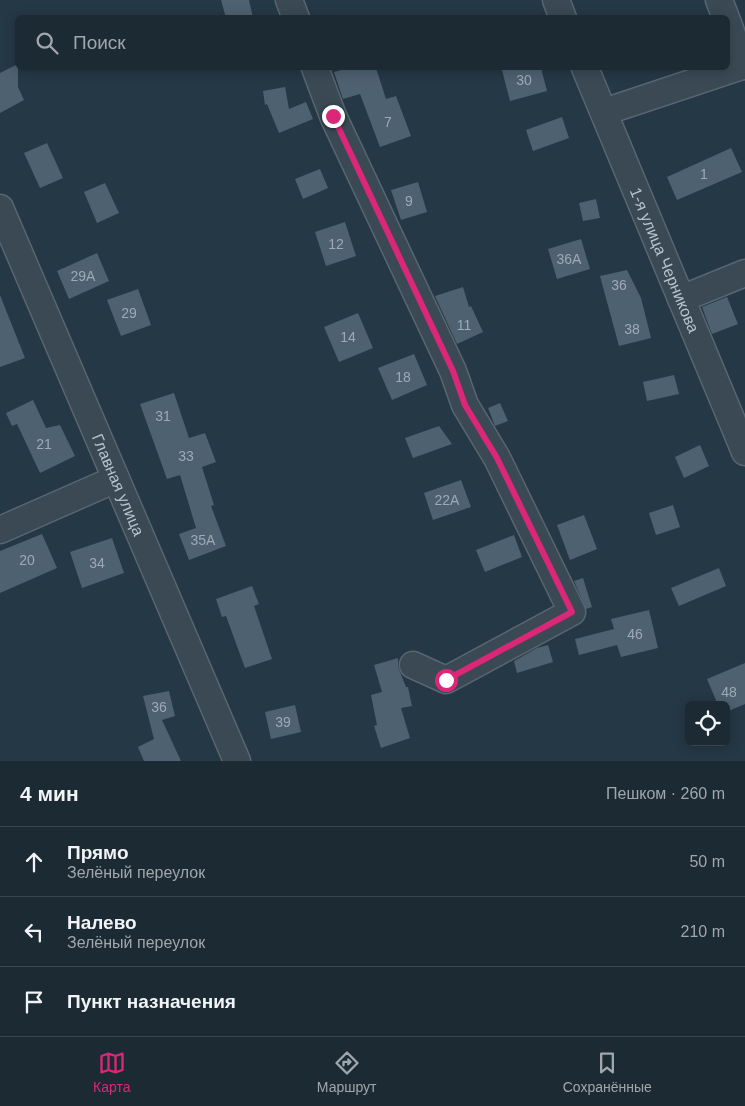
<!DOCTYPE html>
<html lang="ru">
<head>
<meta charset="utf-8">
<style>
	body { margin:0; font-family:Helvetica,sans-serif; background:#25323c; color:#f1f3f6 }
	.controls { position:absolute; right:15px; bottom:15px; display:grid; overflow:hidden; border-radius:8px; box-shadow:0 2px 12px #0003 }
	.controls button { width:45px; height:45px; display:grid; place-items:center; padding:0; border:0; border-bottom:1px solid #3a464f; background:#1c2a34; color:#f1f3f6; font:25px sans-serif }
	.stop { position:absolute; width:15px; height:15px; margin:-11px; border:4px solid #db2777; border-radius:50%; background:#fff }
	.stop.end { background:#db2777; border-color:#fff; box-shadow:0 1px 5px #0008 }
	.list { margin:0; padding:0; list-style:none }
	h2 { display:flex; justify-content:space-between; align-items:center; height:65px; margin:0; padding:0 20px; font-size:21px }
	h2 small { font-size:16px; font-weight:400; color:#a0a7ac }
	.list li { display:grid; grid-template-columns:32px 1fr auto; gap:15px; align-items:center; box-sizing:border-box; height:70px; padding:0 20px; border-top:1px solid #3a464f }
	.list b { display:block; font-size:19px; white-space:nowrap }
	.list p { margin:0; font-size:16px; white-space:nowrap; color:#a0a7ac }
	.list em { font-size:16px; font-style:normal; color:#a0a7ac }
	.icon { flex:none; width:28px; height:28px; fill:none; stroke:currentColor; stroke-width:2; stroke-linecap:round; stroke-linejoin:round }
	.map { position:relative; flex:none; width:745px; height:761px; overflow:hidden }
	.search { position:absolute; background:#1c2a34; box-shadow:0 2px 12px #0003; left:15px; right:15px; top:15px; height:55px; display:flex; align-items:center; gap:12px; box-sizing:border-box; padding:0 18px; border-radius:8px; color:#a0a7ac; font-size:19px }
	.sheet { height:275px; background:#1c2a34 }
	nav { display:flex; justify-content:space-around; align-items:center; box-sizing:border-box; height:70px; border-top:1px solid #3a464f; background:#1c2a34; font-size:14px; color:#a0a7ac }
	nav a { display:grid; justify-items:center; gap:2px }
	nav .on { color:#db2777 }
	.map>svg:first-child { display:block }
	.building { fill:#4e6170 }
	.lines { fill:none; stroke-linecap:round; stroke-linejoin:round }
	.minor-casing { stroke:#586672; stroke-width:29 }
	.minor { stroke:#3a4954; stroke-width:26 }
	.route { stroke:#db2777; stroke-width:6 }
	.labels { text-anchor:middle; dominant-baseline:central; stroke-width:4; stroke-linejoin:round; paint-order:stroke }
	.number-label { font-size:14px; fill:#9daab6 }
	.street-label { font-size:16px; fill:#b7c3ce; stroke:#1e2e3a }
</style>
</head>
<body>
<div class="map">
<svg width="745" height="761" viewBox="0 0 745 761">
	<rect width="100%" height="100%" fill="#253845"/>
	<!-- building -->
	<g class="building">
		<polygon points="221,0 249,0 253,18 226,18"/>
		<polygon points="18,64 18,87 24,100 0,113 0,73"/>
		<polygon points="349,68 376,68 386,99 396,96 411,136 380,147 360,94 343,99 334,72"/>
		<polygon points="510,68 541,68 547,91 510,101 502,70"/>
		<polygon points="285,87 289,109 306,102 313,119 279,133 267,104 265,105 263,91"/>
		<polygon points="562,117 569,138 533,151 526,130"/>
		<polygon points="47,143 63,178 40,188 24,153"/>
		<polygon points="731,148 742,172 677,200 667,177"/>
		<polygon points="320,169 328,188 303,199 295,179"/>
		<polygon points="418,182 427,212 401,220 391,190"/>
		<polygon points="105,183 119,213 97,223 84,192"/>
		<polygon points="596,199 600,218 583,221 579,203"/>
		<polygon points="345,222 356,256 326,266 315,232"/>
		<polygon points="581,239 590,269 557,279 548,249"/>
		<polygon points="97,253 109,281 69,299 57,271"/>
		<polygon points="627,270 641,298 651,338 619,346 600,276"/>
		<polygon points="463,287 469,307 471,306 483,332 457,344 435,296"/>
		<polygon points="138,289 151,325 121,336 107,300"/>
		<polygon points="0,295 25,358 0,367"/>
		<polygon points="727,297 738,324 712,334 702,307"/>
		<polygon points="358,313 373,348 339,362 324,327"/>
		<polygon points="414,354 427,385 392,400 378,368"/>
		<polygon points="674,375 679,394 647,401 643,382"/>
		<polygon points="174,393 189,438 205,433 216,462 202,467 214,505 211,506 226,546 189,560 179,534 196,528 180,475 167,479 140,404"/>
		<polygon points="33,400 46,428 60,425 75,456 40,473 17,424 12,426 6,413"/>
		<polygon points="500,403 508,421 495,426 488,408"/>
		<polygon points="439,426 452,444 413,458 405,438"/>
		<polygon points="700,445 709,466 684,478 675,457"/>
		<polygon points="461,480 471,507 433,520 424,493"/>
		<polygon points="673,505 680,527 656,535 649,513"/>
		<polygon points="584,515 597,549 570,560 557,525"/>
		<polygon points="42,534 57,568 0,593 0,551"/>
		<polygon points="514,535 522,557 485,572 476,550"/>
		<polygon points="112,538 124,573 82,588 70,552"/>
		<polygon points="719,568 726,586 679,606 671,588"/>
		<polygon points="583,578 592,607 586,609 574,581"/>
		<polygon points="252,586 259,604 254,606 272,659 245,668 226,616 222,617 216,599"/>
		<polygon points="649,610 658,648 621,657 617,645 579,655 575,639 614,629 611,619"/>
		<polygon points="548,645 553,662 517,673 514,661 537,648"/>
		<polygon points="398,658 398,667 406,687 408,687 412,706 401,708 410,738 381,748 374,726 377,725 371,695 382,692 374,665"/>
		<polygon points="745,663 745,704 726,712 726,705 718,705 707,679"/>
		<polygon points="169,691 175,716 162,720 181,761 144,761 138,747 154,739 143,696"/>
		<polygon points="295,705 301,732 271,739 265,712"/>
	</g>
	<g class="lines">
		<!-- minor casing -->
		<g class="minor-casing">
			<g id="minor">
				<polyline points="289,0 296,18"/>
				<polyline points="556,0 563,18"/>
				<polyline points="719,0 726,18"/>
				<polyline points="728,23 743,66"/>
				<polyline points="315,68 333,116 453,371 465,405 497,458 572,612 446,680 413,665"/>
				<path id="s1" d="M585,68L745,452"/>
				<polyline points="604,112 745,65"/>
				<path id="s2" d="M0,208L237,761"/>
				<polyline points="681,299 745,273"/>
				<polyline points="0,530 116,479"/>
			</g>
		</g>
		<!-- minor -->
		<use href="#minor" class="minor"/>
	</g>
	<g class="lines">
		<!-- route -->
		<polyline class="route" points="333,116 453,371 465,405 497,458 572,612 446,680"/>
	</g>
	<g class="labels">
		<!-- number labels -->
		<g class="number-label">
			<text x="524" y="80">30</text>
			<text x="388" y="122">7</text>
			<text x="704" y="174">1</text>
			<text x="409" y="201">9</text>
			<text x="336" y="244">12</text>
			<text x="569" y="259">36А</text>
			<text x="83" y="276">29А</text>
			<text x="619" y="285">36</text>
			<text x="129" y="313">29</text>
			<text x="464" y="325">11</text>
			<text x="632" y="329">38</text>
			<text x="348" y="337">14</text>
			<text x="403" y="377">18</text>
			<text x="163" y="416">31</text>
			<text x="44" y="444">21</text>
			<text x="186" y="456">33</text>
			<text x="447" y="500">22А</text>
			<text x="203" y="540">35А</text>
			<text x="27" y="560">20</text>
			<text x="97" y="563">34</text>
			<text x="635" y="634">46</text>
			<text x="729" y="692">48</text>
			<text x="159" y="707">36</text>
			<text x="283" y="722">39</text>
		</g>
		<!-- street labels -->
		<g class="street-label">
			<text stroke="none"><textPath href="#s1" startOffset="208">1-я улица Черникова</textPath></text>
			<text stroke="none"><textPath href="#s2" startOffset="301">Главная улица</textPath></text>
		</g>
	</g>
</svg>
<div class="controls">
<button><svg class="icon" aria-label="locate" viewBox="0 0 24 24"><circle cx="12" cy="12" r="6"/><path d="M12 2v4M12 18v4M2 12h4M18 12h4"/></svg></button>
</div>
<div class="stop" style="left:446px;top:680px"></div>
<div class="stop end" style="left:333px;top:116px"></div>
<div class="search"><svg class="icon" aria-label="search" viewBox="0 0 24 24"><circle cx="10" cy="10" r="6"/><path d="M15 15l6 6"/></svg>Поиск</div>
</div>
<section class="sheet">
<h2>4 мин<small>Пешком · 260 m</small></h2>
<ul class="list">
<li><svg class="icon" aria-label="ahead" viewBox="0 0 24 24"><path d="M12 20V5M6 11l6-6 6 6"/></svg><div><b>Прямо</b><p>Зелёный переулок</p></div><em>50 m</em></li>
<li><svg class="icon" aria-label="left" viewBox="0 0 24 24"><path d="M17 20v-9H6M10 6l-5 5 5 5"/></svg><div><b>Налево</b><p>Зелёный переулок</p></div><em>210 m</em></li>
<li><svg class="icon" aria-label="arrive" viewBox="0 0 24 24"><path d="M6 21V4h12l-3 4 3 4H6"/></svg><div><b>Пункт назначения</b></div></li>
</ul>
</section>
<nav>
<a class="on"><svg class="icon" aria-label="map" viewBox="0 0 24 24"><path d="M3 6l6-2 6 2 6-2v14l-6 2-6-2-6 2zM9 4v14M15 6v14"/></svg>Карта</a>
<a><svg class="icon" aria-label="directions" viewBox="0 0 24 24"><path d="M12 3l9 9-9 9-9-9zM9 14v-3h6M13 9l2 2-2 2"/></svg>Маршрут</a>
<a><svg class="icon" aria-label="saved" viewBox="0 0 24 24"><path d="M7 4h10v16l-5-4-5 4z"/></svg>Сохранённые</a>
</nav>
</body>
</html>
